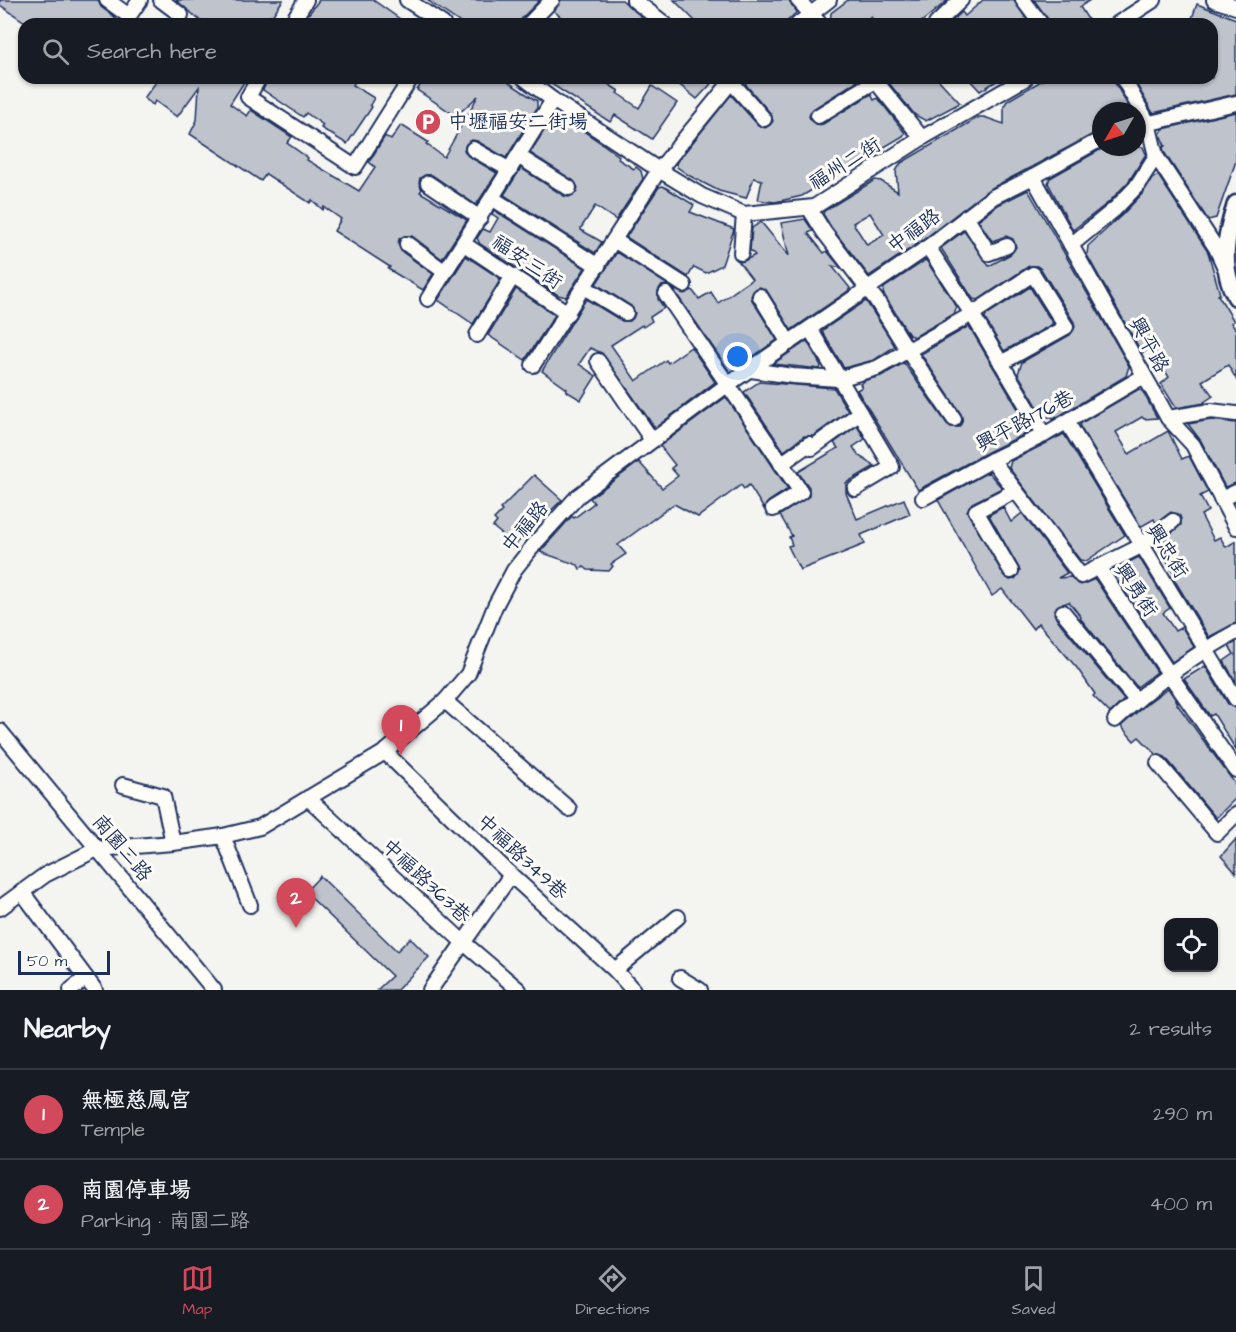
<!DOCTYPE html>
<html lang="en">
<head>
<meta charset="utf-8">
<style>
	body { margin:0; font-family:"Architects Daughter","LXGW WenKai TC",sans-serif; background:#242831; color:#f1f3f6 }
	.controls { position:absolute; right:18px; bottom:18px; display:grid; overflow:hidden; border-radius:12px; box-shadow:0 2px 4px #0004 }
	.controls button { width:54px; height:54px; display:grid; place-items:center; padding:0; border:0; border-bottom:2px solid #363941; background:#171b24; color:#f1f3f6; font:30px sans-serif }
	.compass { position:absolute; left:1092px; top:102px; width:54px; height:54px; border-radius:50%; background:#171b24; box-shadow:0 2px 4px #0004; rotate:231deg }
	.scale { position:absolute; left:18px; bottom:15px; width:92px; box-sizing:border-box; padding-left:6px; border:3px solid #1b2f5e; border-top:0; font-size:16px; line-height:21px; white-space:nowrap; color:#1b2f5e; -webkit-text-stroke:4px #fdfcf7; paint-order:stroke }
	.you { position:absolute; left:738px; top:357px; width:21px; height:21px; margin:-15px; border:4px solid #fff; border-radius:50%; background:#1a73e8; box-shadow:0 0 0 9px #1a73e833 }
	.badge { display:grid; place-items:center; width:39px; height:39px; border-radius:50%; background:#d1495b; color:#fff; font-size:20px; font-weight:700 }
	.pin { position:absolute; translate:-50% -50px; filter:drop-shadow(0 2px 3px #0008) }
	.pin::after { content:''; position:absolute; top:32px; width:21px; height:18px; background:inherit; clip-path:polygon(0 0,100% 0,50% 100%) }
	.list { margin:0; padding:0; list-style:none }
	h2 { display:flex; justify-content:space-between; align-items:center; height:78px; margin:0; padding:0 24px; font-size:26px }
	h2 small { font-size:20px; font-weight:400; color:#9ea1a6 }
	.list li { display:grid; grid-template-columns:39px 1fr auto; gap:18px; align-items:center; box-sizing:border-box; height:90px; padding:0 24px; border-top:2px solid #363941 }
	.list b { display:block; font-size:22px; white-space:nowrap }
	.list p { margin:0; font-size:20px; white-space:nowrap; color:#9ea1a6 }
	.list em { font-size:20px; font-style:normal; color:#9ea1a6 }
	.icon { flex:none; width:33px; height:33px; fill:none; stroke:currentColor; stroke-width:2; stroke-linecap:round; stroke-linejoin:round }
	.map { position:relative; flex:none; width:1236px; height:990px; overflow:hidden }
	.search { position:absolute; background:#171b24; box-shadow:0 2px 4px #0004; left:18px; right:18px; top:18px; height:66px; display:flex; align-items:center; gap:15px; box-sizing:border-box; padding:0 21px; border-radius:18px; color:#9ea1a6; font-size:22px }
	.sheet { height:258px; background:#171b24 }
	nav { display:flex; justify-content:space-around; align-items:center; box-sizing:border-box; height:84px; border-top:2px solid #363941; background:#171b24; font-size:16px; color:#9ea1a6 }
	nav a { display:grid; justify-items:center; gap:3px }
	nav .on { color:#d1495b }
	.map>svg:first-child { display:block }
	.building { fill:#bfc3cc; stroke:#1b2f5e; stroke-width:1.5; fill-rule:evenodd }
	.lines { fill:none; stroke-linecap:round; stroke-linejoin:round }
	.minor-casing { stroke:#1b2f5e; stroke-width:18 }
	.major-casing { stroke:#1b2f5e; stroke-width:21 }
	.minor { stroke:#fdfcf7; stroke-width:14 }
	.major { stroke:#fdfcf7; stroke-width:16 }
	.labels { text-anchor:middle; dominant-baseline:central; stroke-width:6; stroke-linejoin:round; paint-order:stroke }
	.poi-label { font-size:20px; fill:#1b2f5e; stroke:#fdfcf7; text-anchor:start }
	.street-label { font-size:20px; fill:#1b2f5e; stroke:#fdfcf7 }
</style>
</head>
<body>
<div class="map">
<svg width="1236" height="990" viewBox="0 0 1236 990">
	<rect width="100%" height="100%" fill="#f4f4f1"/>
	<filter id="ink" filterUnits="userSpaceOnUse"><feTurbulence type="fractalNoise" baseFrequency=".0167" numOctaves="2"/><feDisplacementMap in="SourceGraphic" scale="12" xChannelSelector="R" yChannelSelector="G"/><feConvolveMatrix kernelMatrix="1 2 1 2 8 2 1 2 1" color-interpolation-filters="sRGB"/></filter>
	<g filter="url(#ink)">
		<!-- building -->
		<g class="building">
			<polygon points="0,0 98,0 101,7 116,18 112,24 28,24 0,5"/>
			<polygon points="176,0 283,0 272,16 271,15 263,24 204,24"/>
			<polygon points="319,0 373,0 407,24 374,24 369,20 366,24 313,24 305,19"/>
			<polygon points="427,0 540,0 522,18 520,24 462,24"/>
			<polygon points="561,0 622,0 650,24 569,24 554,11"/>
			<polygon points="674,0 789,0 797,12 784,24 698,24"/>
			<polygon points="848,0 948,0 919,24 877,24 871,17 862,24 830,24 831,13"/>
			<polygon points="983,0 1014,0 1027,20 1020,24 952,24 951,22 962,12 965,16"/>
			<polygon points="1034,0 1090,0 1080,7 1091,24 1050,24 1048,19"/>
			<polygon points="1197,4 1236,19 1236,94 1153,113 1134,80 1137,78 1183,78 1186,83 1212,78 1212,24 1190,24"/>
			<polygon points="159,78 249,78 246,79 230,104 247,116 251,110 292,137 287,143 308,158 307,160 359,191 375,167 369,162 385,136 391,140 401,125 428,142 426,144 444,157 478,96 456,116 417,90 425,78 502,78 537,101 537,108 506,158 477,141 472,140 466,144 464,150 468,156 497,173 476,205 432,175 425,175 420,178 419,183 422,189 420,192 467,220 442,259 412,236 404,236 399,239 398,244 401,251 433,274 423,290 388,269 390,267 334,231 341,219 324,207 323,210 312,200 310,203 266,174 261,181 190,134 197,120 199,87 177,117 155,101 153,105 144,98"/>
			<polygon points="268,78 357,78 353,85 374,98 370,105 372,107 347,144 321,128 323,125 306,113 303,117 263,90"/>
			<polygon points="542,78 612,78 608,84 619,91 617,93 639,108 652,86 677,103 652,139 615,115 610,122"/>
			<polygon points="671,78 707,78 711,84 697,99"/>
			<polygon points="746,78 855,78 857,81 813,109 809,116 811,121 818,125 823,124 871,94 874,100 878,98 905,133 903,136 802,196 775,202 758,200 762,180 754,178 746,198 719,191 690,176 677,167 676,163 731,95 758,125 765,128 770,125 773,121 771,114 746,85"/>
			<polygon points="889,78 937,78 960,103 926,121 915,115 888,82"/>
			<polygon points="968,78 1002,78 980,91"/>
			<path d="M1046,78H1112L1131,111H1101V130L988,190L923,240L869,276L831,227L823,214L824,211L875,180L881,181L898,192L896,171L901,163L979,117H984L1004,124V106L1007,101ZM870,213L884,235L867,245L853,223Z"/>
			<polygon points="1236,112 1236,161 1216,218 1208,220 1164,152 1163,147 1165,146 1160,134 1163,129"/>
			<polygon points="556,116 561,116 604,145 619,156 618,159 634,169 636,167 641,171 643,179 616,220 595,206 581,228 581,230 602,242 595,253 504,195 521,168 564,196 569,197 576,193 578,188 574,181 530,153 552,118"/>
			<polygon points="1105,147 1143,147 1146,154 1129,181 1109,202 1073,230 1048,183 1050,178"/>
			<polygon points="1158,175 1208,252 1220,294 1218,295 1234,321 1231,323 1236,330 1236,379 1228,365 1202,381 1213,396 1204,402 1205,403 1176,408 1161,384 1169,377 1151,348 1142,353 1087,255 1088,246 1122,215 1143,193 1152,179"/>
			<polygon points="663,186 694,205 690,212 734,229 722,265 706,273 694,267 688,277 626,237 659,187"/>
			<polygon points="1028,190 1129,366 1126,376 1054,419 1043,416 1018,374 1022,362 1070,335 1075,327 1074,322 1041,269 1037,266 1029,266 978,300 973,299 941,248 964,231 989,266 1011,254 1016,247 1013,239 1006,236 992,241 978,220 998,205"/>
			<polygon points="494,210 585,268 566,297 558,295 480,244 477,238 483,229 490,232 498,218 492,214"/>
			<polygon points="805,219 813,231 808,233 824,253 827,251 841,268 832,266 850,288 848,291 791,330 767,291 760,287 755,289 751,296 752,300 777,340 730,372 673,289 684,294 692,290 699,299 711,292 718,303 752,279 739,262 744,261 755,255 750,250 752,228 761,222 789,256 781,223"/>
			<polygon points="617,252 668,285 661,286 658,291 658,299 664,308 650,317 652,321 643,327 642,325 611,345 636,381 666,360 668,363 691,347 715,382 655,428 602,353 590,348 579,364 596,376 581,400 566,391 567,389 542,371 586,299 622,321 630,321 633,318 635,313 631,306 596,284"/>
			<polygon points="466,256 501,279 473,324 438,300"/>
			<polygon points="926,260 957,307 954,314 914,337 909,335 883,293 884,288"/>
			<polygon points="1030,287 1053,324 1004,351 985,319 986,315"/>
			<polygon points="516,289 555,315 525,360 488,335"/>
			<polygon points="866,301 895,346 874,360 844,368 823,333 823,330"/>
			<polygon points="969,326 1031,431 988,452 918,490 857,390 862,387 860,384 866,380 881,376 904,363 947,424 951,427 959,427 962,422 961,414 921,354"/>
			<polygon points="807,341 821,366 820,369 773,364"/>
			<polygon points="759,382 834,388 848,411 813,436 804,436 784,451 744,392"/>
			<polygon points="1139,389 1143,392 1157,418 1144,419 1142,417 1116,432 1129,454 1168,431 1182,459 1189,456 1208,492 1200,496 1208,511 1201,515 1214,540 1220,537 1226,547 1236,541 1236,623 1209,637 1172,576 1174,574 1159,547 1158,544 1181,525 1180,516 1171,512 1156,523 1154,519 1142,526 1140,525 1080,427 1081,423"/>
			<polygon points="726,397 788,489 768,502 764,509 749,485 744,489 741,485 698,517 674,504 618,545 626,554 611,564 613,566 609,571 588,570 584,567 580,569 578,565 540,552 572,516 574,518 594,503 590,498 639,462 662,488 678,476 671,468 675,465 660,446"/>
			<polygon points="1211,420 1236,423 1236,483 1225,487 1201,441 1188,424"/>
			<polygon points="857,426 865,439 853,447 859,456 875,466 846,483 846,493 857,519 904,499 910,514 861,535 865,544 800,570 788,546 792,545 789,537 792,536 780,515 809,496 809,487 798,472 838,448 834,443"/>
			<polygon points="1064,434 1125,535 1086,561 1080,560 1009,468 1011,461"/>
			<polygon points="988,472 1002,488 972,503 967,511 1004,576 1010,580 1015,579 1020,570 989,515 1003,507 1011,522 1022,513 1067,573 1058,578 1071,577 1081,585 1095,579 1157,672 1137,687 1080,618 1081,617 1069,602 1057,606 1054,613 1056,618 1124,700 1110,713 1093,696 1095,694 1077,668 1038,623 1033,629 1002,589 992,596 938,500"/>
			<polygon points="534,475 562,500 515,545 493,527 497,522 494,519 502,511 500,509"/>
			<polygon points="1139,557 1170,608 1163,613 1175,631 1182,627 1194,647 1172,662 1111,571"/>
			<polygon points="1236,642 1236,682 1224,661 1234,654 1229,646"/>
			<polygon points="1205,666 1228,704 1236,708 1236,750 1214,714 1210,716 1184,679"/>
			<polygon points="1168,688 1178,703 1177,704 1236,785 1236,798 1216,818 1165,757 1156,754 1139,737 1134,741 1121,726 1149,702"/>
			<polygon points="1236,839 1236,873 1221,856"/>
			<polygon points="320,876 397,951 410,938 429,957 397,990 377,990 392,976 305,892"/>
		</g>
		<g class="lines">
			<!-- minor casing -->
			<g class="minor-casing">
				<g id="minor">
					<polyline points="107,0 129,16 140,0"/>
					<polyline points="161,0 181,15"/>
					<polyline points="407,0 443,24"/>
					<polyline points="634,0 665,24"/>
					<polyline points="798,0 820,24"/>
					<polyline points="1023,0 1041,24"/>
					<polyline points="1214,0 1236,7"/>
					<polyline points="291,24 306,0"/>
					<polyline points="529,24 552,0"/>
					<polyline points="798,24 829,0"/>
					<polyline points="936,24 961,0"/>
					<polyline points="1117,24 1154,0"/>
					<polyline points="259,78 248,97 355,167 411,78"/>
					<polyline points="524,78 553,100 659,170 702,196 744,214 814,207 922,138 1026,78"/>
					<polyline points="728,78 764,119"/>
					<polyline points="873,78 922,138"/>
					<polyline points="1123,78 1148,123 1156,156 1216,248 1225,268"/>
					<polyline points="818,116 880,78"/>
					<polyline points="1137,126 1236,103"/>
					<polyline points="473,149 510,170"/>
					<polyline points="518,156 569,188"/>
					<polyline points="1033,177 1168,418 1193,445 1236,527"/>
					<polyline points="428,183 480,218"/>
					<polyline points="492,198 598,266"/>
					<polyline points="809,208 824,232 877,301 908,351 954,419"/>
					<polyline points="966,217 989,253 1007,246"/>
					<polyline points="614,240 684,285"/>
					<polyline points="407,244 445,272"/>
					<polyline points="464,244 568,313"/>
					<polyline points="1071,245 1115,209 1136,187 1156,156"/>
					<polyline points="928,247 972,314 1044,435"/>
					<polyline points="741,253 744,214"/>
					<polyline points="584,287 626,313"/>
					<polyline points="666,294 801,492 773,509"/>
					<polyline points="760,296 789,343"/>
					<polyline points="428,299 553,100"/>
					<polyline points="810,329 892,467 855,489"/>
					<polyline points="477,335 513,276"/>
					<polyline points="598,361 652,440"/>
					<polyline points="533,365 659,170 734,78"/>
					<polyline points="751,370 793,376 838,379 877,368 972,314 1033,274 1066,327 1001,363"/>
					<polyline points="1168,418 1211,411 1236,414"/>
					<polyline points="1067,422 1236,699"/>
					<polyline points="992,460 1081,576 1141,546 1173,521"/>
					<polyline points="781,464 809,444 812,448 860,413"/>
					<polyline points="923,498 992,460 1044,435 1144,376"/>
					<polyline points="1221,499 1236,492"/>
					<polyline points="1098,567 1170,675 1236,770"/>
					<polyline points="1011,571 976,511 1015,491"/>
					<polyline points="1063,612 1136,700"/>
					<polyline points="445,701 569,809"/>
					<path d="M1115,720C1151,686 1192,656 1236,632"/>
					<polyline points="0,731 214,990"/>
					<polyline points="385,752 511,875 615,970 633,990"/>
					<polyline points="1158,763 1217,833 1236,814"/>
					<polyline points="123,785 163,796 173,843"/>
					<polyline points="308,798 464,943 519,990"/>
					<polyline points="223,836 250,905"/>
					<polyline points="22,892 95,990"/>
					<polyline points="0,908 45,875 97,849 173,843 223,836 260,827 385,752 445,701 468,674 495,606 514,570 537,541 578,496 727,385 928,247 993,197 1033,177 1101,139"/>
					<polyline points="615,970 678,917"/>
					<polyline points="680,978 700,990"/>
					<polyline points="71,990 86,978"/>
					<polyline points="430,990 511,875"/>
				</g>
			</g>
			<!-- major casing -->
			<g class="major-casing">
				<path id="major" d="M1236,204C1226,235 1219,266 1236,297"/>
			</g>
			<!-- minor -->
			<use href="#minor" class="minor"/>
			<!-- major -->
			<use href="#major" class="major"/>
		</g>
	</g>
	<!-- icons -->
	<defs>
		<g id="parking-disc" transform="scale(1.35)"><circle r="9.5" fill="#d1495b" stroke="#fdfcf7"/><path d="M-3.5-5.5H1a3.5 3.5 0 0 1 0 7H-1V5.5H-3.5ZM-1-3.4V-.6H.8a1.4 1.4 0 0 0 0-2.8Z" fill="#fff"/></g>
	</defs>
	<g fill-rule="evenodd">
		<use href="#parking-disc" x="428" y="122"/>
	</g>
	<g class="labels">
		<!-- poi labels -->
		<g class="poi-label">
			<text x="448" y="122">中壢福安二街場</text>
		</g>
		<!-- street labels -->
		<g class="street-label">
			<text transform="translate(845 164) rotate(-32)">福州二街</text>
			<text transform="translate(914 231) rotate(-36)">中福路</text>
			<text transform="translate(527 262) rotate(34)">福安三街</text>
			<text transform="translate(1149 345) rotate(61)">興平路</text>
			<text transform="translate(1025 421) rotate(-28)">興平路176巷</text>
			<text transform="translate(525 527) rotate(-50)">中福路</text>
			<text transform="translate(1167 551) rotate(58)">興忠街</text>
			<text transform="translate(1136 590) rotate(56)">興勇街</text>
			<text transform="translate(122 848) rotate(50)">南園二路</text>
			<text transform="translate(522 857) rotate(43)">中福路349巷</text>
			<text transform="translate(426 881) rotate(43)">中福路363巷</text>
		</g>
	</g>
</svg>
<div class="controls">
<button><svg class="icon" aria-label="locate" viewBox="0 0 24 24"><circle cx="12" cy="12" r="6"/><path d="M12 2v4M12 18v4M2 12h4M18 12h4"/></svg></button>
</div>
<svg class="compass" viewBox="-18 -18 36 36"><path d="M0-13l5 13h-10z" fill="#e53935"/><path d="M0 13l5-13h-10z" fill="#9ea1a6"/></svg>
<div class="scale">50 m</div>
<div class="you"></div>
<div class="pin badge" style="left:401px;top:755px">1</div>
<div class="pin badge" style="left:296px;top:928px">2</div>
<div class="search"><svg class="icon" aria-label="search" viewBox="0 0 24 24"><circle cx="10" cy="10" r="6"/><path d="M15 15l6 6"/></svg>Search here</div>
</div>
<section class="sheet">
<h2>Nearby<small>2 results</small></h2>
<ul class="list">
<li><span class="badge">1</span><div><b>無極慈鳳宮</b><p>Temple</p></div><em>290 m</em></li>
<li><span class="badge">2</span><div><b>南園停車場</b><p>Parking · 南園二路</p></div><em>400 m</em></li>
</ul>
</section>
<nav>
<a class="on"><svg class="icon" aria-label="map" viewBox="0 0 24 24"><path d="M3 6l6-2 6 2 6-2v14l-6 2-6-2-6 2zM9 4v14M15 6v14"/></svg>Map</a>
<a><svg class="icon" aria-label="directions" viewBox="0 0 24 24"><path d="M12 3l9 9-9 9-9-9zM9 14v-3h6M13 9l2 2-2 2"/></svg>Directions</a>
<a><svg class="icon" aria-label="saved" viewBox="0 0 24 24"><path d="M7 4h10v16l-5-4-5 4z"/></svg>Saved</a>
</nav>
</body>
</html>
